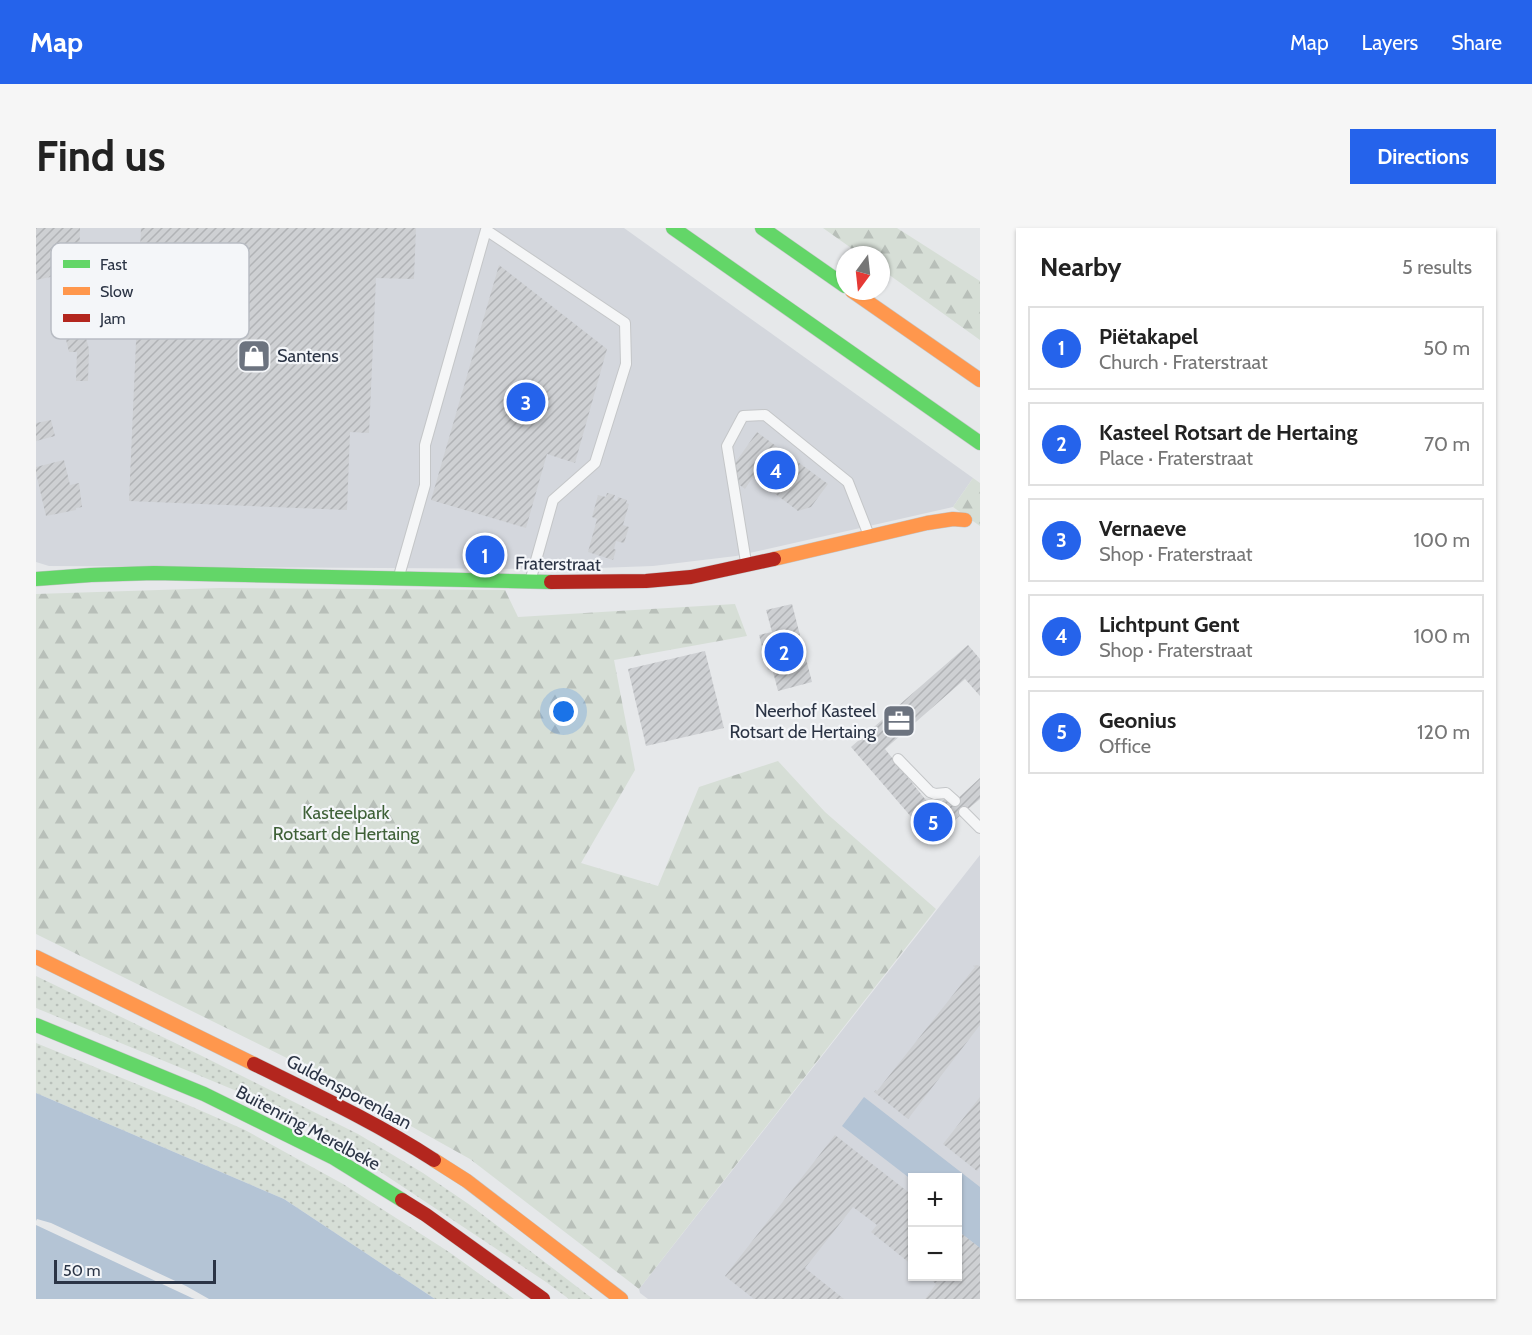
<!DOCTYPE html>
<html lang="en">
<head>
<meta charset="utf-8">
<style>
	body { margin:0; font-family:Cabin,sans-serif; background:#f6f6f6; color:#222 }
	.controls { position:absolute; right:18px; bottom:18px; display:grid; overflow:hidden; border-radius:0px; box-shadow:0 2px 4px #0004 }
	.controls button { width:54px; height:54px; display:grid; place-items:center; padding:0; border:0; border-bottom:2px solid #e0e0e0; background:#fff; color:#222; font:30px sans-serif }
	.compass { position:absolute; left:800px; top:18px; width:54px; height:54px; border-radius:50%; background:#fff; box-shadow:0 2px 4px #0004; rotate:195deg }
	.scale { position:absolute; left:18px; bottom:15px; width:162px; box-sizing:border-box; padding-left:6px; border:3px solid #2b3445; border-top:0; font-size:16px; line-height:21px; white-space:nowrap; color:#2b3445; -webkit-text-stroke:4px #f4f6f9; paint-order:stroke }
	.you { position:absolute; left:528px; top:484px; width:21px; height:21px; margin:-15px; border:4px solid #fff; border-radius:50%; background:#1a73e8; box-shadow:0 0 0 9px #1a73e833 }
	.badge { display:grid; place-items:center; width:39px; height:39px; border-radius:50%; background:#2563eb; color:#fff; font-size:20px; font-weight:700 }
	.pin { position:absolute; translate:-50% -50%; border:3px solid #fff; box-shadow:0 2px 6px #0006 }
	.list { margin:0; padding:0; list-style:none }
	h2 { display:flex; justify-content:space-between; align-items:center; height:78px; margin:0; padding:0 24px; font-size:26px }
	h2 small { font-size:20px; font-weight:400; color:#767676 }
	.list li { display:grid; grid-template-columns:39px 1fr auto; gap:18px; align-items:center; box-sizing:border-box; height:84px; margin:0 12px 12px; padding:0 12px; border:2px solid #e0e0e0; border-radius:0px }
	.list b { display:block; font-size:22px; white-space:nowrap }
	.list p { margin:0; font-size:20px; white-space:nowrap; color:#767676 }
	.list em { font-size:20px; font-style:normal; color:#767676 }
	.map { position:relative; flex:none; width:944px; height:1071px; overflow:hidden; border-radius:0px }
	header { display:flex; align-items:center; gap:36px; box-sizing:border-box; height:84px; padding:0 30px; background:#2563eb; color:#fff }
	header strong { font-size:28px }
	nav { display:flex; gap:33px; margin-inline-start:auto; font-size:21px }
	.intro { display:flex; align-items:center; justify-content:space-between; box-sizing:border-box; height:144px; padding:0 36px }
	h1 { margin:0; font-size:42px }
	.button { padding:15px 27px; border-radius:0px; background:#2563eb; color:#fff; font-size:21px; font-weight:700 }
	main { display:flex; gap:36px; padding:0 36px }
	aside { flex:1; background:#fff; border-radius:0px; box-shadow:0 2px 4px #0004 }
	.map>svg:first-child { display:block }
	.built { fill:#d4d7dd; fill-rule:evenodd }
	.grass { fill:url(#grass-dots) }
	.forest { fill:url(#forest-firs) }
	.water { fill:#b4c4d5 }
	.building { fill:url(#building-hatch) }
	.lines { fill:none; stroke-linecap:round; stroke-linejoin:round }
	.lane-casing { stroke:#c4c6c8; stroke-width:12 }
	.fast-casing { stroke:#c4c6c8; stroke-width:15 }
	.slow-casing { stroke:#c4c6c8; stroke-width:15 }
	.jam-casing { stroke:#c4c6c8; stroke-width:15 }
	.lane { stroke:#f5f6f7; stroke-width:10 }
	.fast { stroke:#63d668; stroke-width:14 }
	.slow { stroke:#ff974d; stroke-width:14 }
	.jam { stroke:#b3261e; stroke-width:14 }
	.labels { text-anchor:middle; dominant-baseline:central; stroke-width:4.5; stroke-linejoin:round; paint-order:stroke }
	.poi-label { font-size:18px; fill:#2b3445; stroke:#f4f6f9; text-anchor:start }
	.street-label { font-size:18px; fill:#2b3445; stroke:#f4f6f9 }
	.park-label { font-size:18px; fill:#3f6138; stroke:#f4f6f9 }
	.key { fill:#f4f6f9; stroke:#b8bcc3; stroke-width:1.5 }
	.key-label { font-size:16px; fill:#2b3445 }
</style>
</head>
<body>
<header>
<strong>Map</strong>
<nav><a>Map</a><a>Layers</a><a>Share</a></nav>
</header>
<div class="intro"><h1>Find us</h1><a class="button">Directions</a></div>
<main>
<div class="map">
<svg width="944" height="1071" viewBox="0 0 944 1071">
	<defs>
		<pattern id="grass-dots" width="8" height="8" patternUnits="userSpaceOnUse" patternTransform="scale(1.5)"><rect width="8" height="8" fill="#d6ded6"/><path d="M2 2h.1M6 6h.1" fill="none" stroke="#b8bfb9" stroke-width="1.8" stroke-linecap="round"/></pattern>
		<pattern id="forest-firs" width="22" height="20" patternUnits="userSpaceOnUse" patternTransform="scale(1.5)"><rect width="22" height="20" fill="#d6ded6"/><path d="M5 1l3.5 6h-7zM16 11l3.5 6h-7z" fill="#b8bfb9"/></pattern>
		<pattern id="building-hatch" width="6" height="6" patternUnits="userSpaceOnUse" patternTransform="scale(1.5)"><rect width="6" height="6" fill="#ced0d3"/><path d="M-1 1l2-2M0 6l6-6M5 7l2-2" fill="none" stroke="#b1b3b6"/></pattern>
	</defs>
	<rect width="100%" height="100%" fill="#e6e8ea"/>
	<!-- built -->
	<g class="built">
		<polygon points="0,0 588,0 937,250 917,279 700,328 617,338 534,341 13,338 0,334"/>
		<path d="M944,627V1071H612L604,1065L603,1061ZM876,950H922V1048H876Z"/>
	</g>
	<!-- grass -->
	<g class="grass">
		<polygon points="0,748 162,826 322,906 387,945 434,977 557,1071 533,1071 510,1054 304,917 264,894 208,866 0,780"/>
		<polygon points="0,815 152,877 209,902 307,956 413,1024 478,1071 399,1071 248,971 0,865"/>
	</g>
	<!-- forest -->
	<g class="forest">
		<polygon points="787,0 861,0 944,53 944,112 845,41 845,27 825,27"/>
		<polygon points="937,250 944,255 944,298 917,279"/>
		<polygon points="184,360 469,362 482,389 699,376 711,408 578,432 599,542 545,635 622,658 663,559 742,533 789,584 900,681 603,1061 434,931 267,838 0,706 0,366"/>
	</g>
	<!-- water -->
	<g class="water">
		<polygon points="0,865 248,971 399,1071 173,1071 150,1058 15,995 1,991 0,993"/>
		<polygon points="828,869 944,959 944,1020 922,1003 922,950 876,950 876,952 806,898"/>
		<polygon points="0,997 156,1070 159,1071 0,1071"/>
	</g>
	<!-- building -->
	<g class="building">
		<polygon points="0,0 44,0 43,43 0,52"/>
		<polygon points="105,0 380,0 378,51 340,50 333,205 314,204 311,282 93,273"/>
		<polygon points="463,37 571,121 539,235 511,226 490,300 395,272"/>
		<polygon points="45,91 53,121 52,153 40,153 41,124 33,124 26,95"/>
		<polygon points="15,192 19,208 0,213 0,195"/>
		<polygon points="721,204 792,256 775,279 762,283 717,249 709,261 701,255 699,235"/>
		<polygon points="28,232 34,257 43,255 46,279 40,280 40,282 10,288 0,245 0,239"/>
		<polygon points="571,265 579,267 577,272 581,273 582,269 591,272 590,275 593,276 587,297 593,299 588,315 580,313 578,321 580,322 577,332 552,324 561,291 556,289 562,267 570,269"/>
		<polygon points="756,376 776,454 742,463 736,440 732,442 723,407 736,404 730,382"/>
		<polygon points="932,417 944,431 944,468 929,451 849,521 897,581 912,568 919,573 944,550 944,571 895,612 815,519"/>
		<polygon points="669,423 688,500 610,518 592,441"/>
		<polygon points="941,737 944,738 944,797 872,891 838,864 840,862 841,863 939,739 937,738"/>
		<polygon points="944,869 944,939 941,943 907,916"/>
		<polygon points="799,907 876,967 876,1037 835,1004 841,997 817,979 769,1040 808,1071 718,1071 689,1048"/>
		<polygon points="922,1003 944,1020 944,1071 889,1071 900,1056 891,1048 922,1048"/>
	</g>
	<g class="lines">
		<!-- lane casing -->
		<g class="lane-casing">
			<g id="lane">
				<polyline points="710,334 691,218 707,188 729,187 812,254 832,305"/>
				<polyline points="363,348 389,257 389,217 450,2 589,95 590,136 559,235 517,272 495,350"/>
				<polyline points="862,531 894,564 899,566 910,565 919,573"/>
				<polyline points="928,584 944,600"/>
			</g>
		</g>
		<!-- fast casing -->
		<g class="fast-casing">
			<g id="fast">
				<polyline points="637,0 944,215"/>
				<polyline points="726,0 809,58"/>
				<polyline points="0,351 55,347 118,345 515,354"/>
				<polyline points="0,797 168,866 298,930 366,972"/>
			</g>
		</g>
		<!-- slow casing -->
		<g class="slow-casing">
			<g id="slow">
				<polyline points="816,63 944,152"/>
				<polyline points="738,331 891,295 917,291 929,292"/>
				<polyline points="0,729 218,836"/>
				<polyline points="398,932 431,953 585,1071"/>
			</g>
		</g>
		<!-- jam casing -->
		<g class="jam-casing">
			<g id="jam">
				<polyline points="515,354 610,353 655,349 738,331"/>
				<path d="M218,836C279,866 341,895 398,932"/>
				<polyline points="366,972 390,987 507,1071"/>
			</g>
		</g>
		<!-- lane -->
		<use href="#lane" class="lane"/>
		<!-- fast -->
		<use href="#fast" class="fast"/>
		<!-- slow -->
		<use href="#slow" class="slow"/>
		<!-- jam -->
		<use href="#jam" class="jam"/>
	</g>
	<!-- icons -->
	<defs>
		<g id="shop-square" transform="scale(1.725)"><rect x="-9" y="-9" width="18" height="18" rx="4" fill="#6c737f" stroke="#f4f6f9"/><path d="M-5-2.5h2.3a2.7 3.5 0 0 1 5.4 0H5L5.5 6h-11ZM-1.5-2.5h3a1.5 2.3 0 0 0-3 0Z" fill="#fff"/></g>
		<g id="office-square" transform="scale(1.725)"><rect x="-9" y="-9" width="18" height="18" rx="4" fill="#6c737f" stroke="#f4f6f9"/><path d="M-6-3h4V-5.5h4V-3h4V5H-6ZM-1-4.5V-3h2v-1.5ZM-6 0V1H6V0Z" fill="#fff"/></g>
	</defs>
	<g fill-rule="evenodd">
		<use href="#shop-square" x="218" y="128"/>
		<use href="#office-square" x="863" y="493"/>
	</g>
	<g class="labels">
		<!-- poi labels -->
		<g class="poi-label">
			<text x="241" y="128">Santens</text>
			<text x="840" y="483" text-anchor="end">Neerhof Kasteel<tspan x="840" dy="21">Rotsart de Hertaing</tspan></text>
		</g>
		<!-- street labels -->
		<g class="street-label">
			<text transform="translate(522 336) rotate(1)">Fraterstraat</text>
			<text transform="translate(313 864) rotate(28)">Guldensporenlaan</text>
			<text transform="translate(272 900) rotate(28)">Buitenring Merelbeke</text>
		</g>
		<!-- park labels -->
		<g class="park-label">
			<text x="310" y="585">Kasteelpark<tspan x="310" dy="21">Rotsart de Hertaing</tspan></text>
		</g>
	</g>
	<!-- legend -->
	<rect x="15" y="15" width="198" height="96" rx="9" class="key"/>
	<rect x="27" y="32" width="27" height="8" fill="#63d668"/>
	<rect x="27" y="59" width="27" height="8" fill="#ff974d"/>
	<rect x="27" y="86" width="27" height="8" fill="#b3261e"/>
	<g class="key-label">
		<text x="64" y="42">Fast</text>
		<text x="64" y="69">Slow</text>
		<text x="64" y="96">Jam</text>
	</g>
</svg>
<div class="controls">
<button>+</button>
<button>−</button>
</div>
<svg class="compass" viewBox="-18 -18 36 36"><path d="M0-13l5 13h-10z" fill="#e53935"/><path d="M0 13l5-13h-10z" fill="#767676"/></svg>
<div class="scale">50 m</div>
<div class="you"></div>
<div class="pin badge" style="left:449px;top:327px">1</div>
<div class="pin badge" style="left:748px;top:424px">2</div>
<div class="pin badge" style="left:490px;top:174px">3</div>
<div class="pin badge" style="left:740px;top:242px">4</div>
<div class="pin badge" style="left:897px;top:594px">5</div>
</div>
<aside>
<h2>Nearby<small>5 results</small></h2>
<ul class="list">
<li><span class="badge">1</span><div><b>Piëtakapel</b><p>Church · Fraterstraat</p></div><em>50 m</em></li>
<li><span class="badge">2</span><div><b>Kasteel Rotsart de Hertaing</b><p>Place · Fraterstraat</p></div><em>70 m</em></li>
<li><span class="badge">3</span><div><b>Vernaeve</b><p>Shop · Fraterstraat</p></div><em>100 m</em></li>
<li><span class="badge">4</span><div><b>Lichtpunt Gent</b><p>Shop · Fraterstraat</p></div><em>100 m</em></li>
<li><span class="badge">5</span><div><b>Geonius</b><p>Office</p></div><em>120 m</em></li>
</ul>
</aside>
</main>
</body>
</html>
